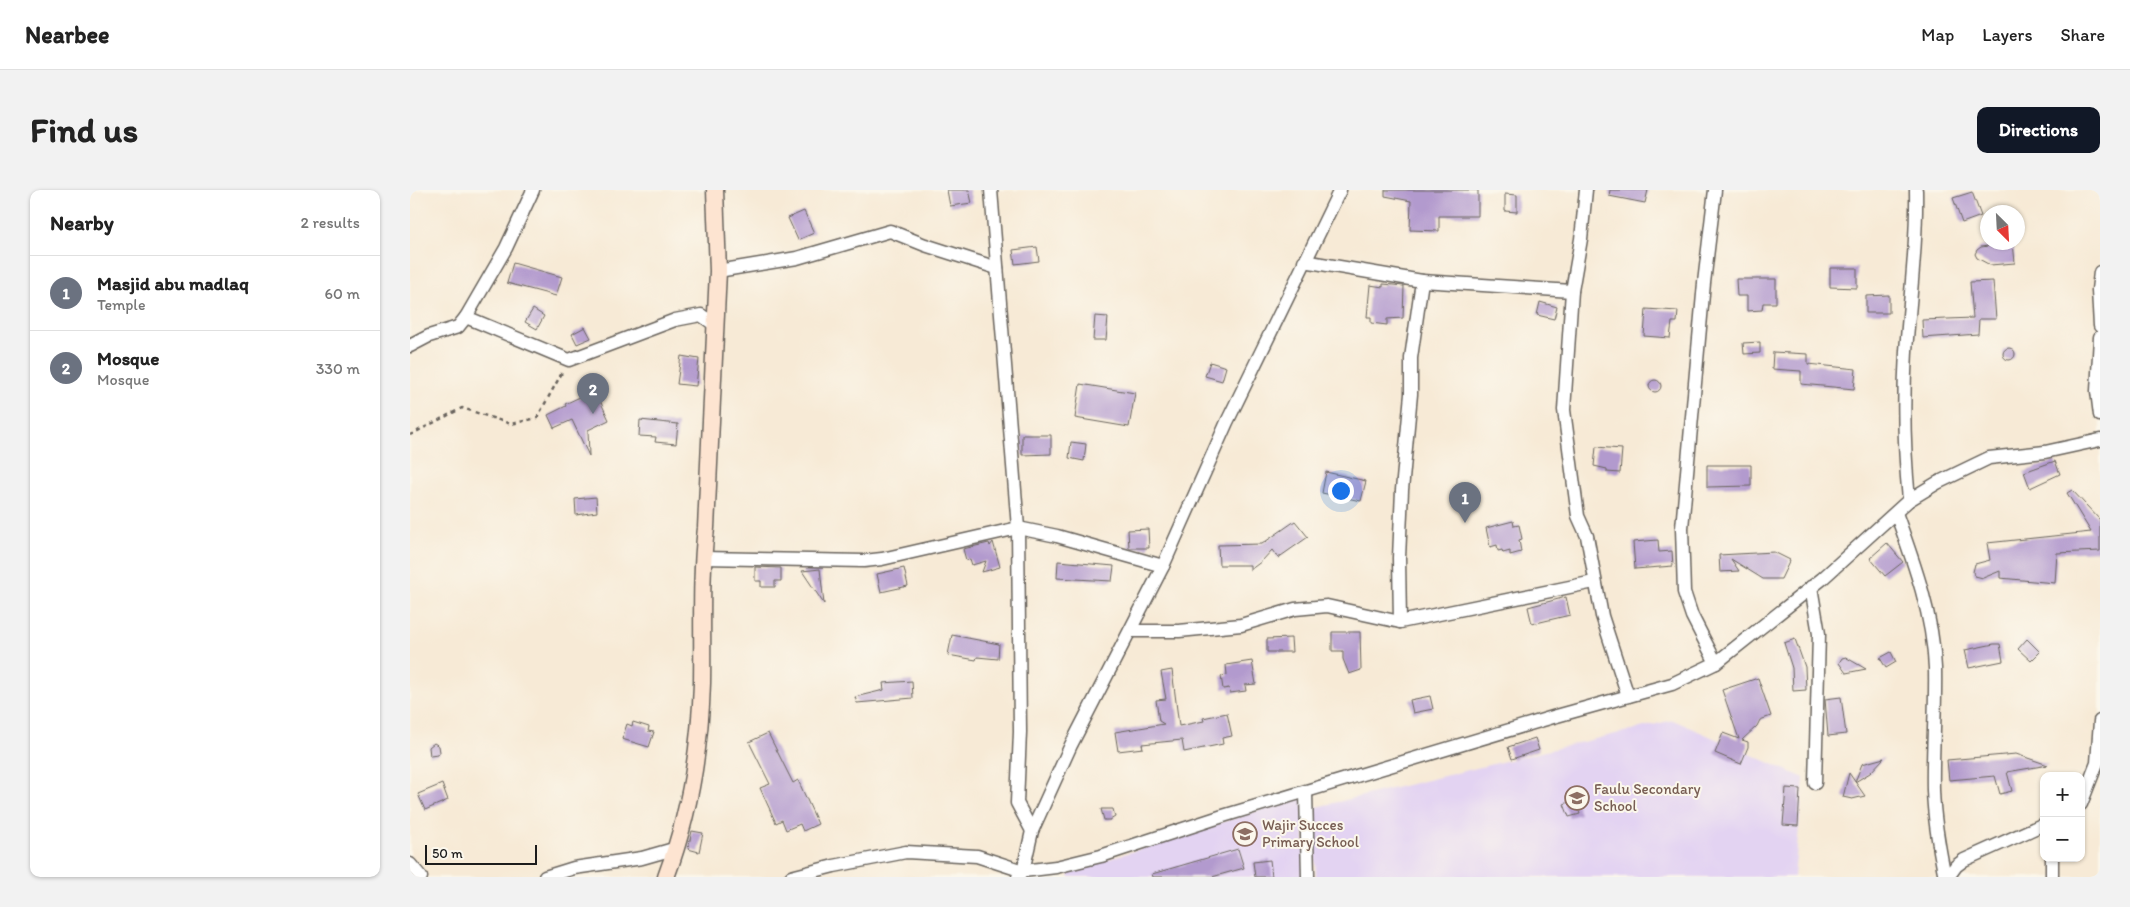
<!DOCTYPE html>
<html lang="en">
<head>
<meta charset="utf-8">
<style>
	body { margin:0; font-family:Itim,sans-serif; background:#f2f2f2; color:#222 }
	.controls { position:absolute; right:15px; bottom:15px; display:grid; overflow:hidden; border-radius:10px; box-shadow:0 1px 4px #0004 }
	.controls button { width:45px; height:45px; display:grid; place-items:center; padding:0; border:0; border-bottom:1px solid #e0e0e0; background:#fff; color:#222; font:25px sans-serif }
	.compass { position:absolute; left:1570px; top:15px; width:45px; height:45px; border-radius:50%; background:#fff; box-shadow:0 1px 4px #0004; rotate:156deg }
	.scale { position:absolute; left:15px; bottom:12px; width:112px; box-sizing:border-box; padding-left:5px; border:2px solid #1c1c1c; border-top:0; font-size:14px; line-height:18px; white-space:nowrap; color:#1c1c1c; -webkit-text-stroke:4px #fbf7ec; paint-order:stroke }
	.you { position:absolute; left:930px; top:300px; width:18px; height:18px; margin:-12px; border:4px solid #fff; border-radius:50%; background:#1a73e8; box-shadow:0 0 0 8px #1a73e833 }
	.badge { display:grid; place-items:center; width:32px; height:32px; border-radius:50%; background:#111827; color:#fff; font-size:16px; font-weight:700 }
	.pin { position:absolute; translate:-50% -41px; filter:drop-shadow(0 1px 2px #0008) }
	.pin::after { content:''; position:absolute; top:26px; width:18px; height:15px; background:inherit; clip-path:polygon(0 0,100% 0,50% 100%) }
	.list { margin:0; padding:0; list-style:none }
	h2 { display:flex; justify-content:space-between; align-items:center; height:65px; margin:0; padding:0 20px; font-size:21px }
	h2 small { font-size:16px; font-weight:400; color:#767676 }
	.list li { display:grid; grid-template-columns:32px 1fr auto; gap:15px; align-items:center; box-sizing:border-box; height:75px; padding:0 20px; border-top:1px solid #e0e0e0 }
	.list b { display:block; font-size:19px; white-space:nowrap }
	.list p { margin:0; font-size:16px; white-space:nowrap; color:#767676 }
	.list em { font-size:16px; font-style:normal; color:#767676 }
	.map { position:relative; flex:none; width:1690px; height:687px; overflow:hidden; border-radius:10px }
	header { display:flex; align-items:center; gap:30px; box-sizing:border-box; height:70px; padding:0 25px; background:#fff; border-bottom:1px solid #e0e0e0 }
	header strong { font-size:24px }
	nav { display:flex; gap:28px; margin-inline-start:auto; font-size:18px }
	.intro { display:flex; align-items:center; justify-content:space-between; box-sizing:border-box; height:120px; padding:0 30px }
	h1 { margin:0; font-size:35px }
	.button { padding:12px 22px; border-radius:10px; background:#111827; color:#fff; font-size:18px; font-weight:700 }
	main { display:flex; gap:30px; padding:0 30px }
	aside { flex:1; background:#fff; border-radius:10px; box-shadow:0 1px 4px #0004 }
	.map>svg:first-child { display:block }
	.built { fill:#e3d3f2 }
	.building { fill:#b29ace }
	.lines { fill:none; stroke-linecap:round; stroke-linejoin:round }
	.street-casing { stroke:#69645d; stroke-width:15 }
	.secondary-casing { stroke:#69645d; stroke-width:19 }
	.path { stroke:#69645d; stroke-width:2.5; stroke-dasharray:4 4; stroke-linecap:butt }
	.street { stroke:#fff; stroke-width:12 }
	.secondary { stroke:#fde4d1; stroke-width:16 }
	.labels { text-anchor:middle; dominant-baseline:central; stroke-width:4; stroke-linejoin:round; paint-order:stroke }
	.education-label { font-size:15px; fill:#785e54; stroke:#fbf7ec; text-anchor:start }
</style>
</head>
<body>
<header>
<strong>Nearbee</strong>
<nav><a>Map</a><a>Layers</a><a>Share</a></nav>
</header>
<div class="intro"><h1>Find us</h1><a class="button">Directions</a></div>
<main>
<aside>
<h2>Nearby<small>2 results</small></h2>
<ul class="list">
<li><span class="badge" style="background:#6b7280">1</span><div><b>Masjid abu madlaq</b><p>Temple</p></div><em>60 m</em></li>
<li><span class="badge" style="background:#6b7280">2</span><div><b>Mosque</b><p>Mosque</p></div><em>330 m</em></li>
</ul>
</aside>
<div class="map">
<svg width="1690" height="687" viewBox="0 0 1690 687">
	<rect width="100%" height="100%" fill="#fbf7ec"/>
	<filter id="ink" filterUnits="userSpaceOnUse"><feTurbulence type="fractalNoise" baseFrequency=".02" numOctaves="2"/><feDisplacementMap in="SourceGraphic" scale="10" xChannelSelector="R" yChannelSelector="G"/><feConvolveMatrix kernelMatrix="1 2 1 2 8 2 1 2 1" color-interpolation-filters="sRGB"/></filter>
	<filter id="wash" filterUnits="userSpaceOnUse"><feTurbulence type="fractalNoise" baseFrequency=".0096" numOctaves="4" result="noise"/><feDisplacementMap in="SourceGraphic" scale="20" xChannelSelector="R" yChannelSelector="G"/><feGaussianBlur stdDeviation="1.12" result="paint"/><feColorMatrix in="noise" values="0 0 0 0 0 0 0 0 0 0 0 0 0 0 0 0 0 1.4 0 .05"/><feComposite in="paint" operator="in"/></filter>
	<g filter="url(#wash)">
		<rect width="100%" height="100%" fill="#f7ead6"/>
		<!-- built -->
		<g class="built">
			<polygon points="1263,530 1394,588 1384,687 906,687 903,618"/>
			<polygon points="893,606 895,687 659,687 659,682"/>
		</g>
		<g id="blocks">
			<!-- building -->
			<g class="building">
				<polygon points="537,0 559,0 562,13 540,16"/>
				<polygon points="975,0 1068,0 1068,26 1029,26 1029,41 1000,40 1001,11 975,6"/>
				<polygon points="1200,0 1238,0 1235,13 1199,6"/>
				<polygon points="1562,2 1571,26 1552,33 1543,8"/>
				<polygon points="1095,4 1107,5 1107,22 1095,21"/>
				<polygon points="394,21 404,43 388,50 378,28"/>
				<polygon points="1585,52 1603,52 1605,73 1580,75 1567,68 1565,64 1567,60 1571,57 1585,55"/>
				<polygon points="627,57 629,71 605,74 603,60"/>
				<polygon points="103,73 152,87 146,106 97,93"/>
				<polygon points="1420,78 1447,78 1447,98 1420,97"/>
				<polygon points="1326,89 1366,89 1366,113 1353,113 1352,120 1337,121 1337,106 1327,106"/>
				<polygon points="1583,91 1586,129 1569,129 1568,144 1513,148 1512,130 1563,128 1560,92"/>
				<polygon points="973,94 994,96 993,128 977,129 977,135 961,133 961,127 957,127 960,95 973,97"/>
				<polygon points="1479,105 1479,123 1456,123 1456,106"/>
				<polygon points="1130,112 1147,117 1144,129 1127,125"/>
				<polygon points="123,119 134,126 127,139 115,132"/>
				<polygon points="1236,119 1268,121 1267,132 1262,132 1260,148 1234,146"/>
				<polygon points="685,126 698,127 696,150 683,150"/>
				<polygon points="175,137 181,148 167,154 162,144"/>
				<polygon points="1350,152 1350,163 1334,164 1333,153"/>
				<circle cx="1599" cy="164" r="6"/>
				<polygon points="1363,162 1398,164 1398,174 1446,179 1444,199 1391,194 1391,181 1362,179"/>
				<polygon points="271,166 289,169 286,196 267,194"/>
				<polygon points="800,172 816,177 812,191 795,186"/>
				<circle cx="1245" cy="196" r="6"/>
				<polygon points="670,194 725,203 719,237 665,228"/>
				<polygon points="185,200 199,230 178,240 179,266 162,230 144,238 138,225 156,216 155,214"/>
				<polygon points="230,230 268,234 266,254 245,252 246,247 229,246"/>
				<polygon points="612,245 641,245 641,264 612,265"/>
				<polygon points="661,252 676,254 674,271 659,268"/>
				<polygon points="1186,257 1212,259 1210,283 1197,282 1197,279 1184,276"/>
				<polygon points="1645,271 1650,284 1620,298 1614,282"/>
				<polygon points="1297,275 1341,275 1341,296 1297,297"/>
				<polygon points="916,282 956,291 951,311 912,303"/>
				<polygon points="1662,300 1690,330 1690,361 1647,363 1645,393 1590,388 1590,381 1573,388 1565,386 1563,382 1565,374 1580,370 1577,353 1681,342 1657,303"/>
				<polygon points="186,307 187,322 166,325 165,309"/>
				<polygon points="885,331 898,347 868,368 862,360 852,371 840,380 840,375 809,375 808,355 852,354"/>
				<polygon points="1103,331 1104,336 1109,335 1112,349 1109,350 1111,362 1100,365 1100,361 1093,363 1092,360 1088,361 1087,355 1080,357 1076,338"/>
				<polygon points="738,339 739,358 719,358 718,340"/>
				<polygon points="1248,350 1249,362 1262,361 1263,376 1225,379 1223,352"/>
				<polygon points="583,352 590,377 572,382 576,371 562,375 560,369 556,370 553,359 579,353 580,356"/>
				<polygon points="1477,353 1493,372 1475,386 1460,368"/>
				<polygon points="1364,362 1380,370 1371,389 1353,389 1321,369 1329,381 1310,382 1309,365"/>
				<polygon points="648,371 704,376 702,391 647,388"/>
				<polygon points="345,377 371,378 371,391 365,391 365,397 351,397 351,391 345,391"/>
				<polygon points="494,378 498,396 471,402 467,384"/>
				<polygon points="410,379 414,414 392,381"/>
				<polygon points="1156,407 1160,425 1122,434 1118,417"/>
				<polygon points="922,442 950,442 951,480 939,484 933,469 933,461 922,461"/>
				<polygon points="542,445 589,454 588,469 567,467 566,470 538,465"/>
				<polygon points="881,448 882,462 857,462 857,449"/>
				<polygon points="1385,449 1395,477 1396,500 1383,501 1382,478 1374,453"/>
				<polygon points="1617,449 1630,462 1621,471 1608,459"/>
				<polygon points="1584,454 1590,454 1593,471 1559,478 1555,460"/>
				<polygon points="1481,462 1486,472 1476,478 1470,468"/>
				<polygon points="1436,467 1437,468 1456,479 1436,483 1429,473 1432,468"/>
				<polygon points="842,471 846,494 835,495 836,501 820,503 819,498 813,499 811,486 817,485 816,475"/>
				<polygon points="762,480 769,536 794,531 793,528 817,523 822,546 812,548 813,554 774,562 772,550 732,554 733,558 708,561 705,542 754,534 749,531 746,510 756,509 751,482"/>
				<polygon points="1348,488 1361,526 1350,530 1347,536 1332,550 1338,552 1338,557 1331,574 1305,563 1313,543 1329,549 1312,500"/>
				<polygon points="502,491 503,508 447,513 445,507 474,500 473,493"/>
				<polygon points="1020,506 1023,519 1003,523 1000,510"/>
				<polygon points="1431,507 1436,544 1418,546 1415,509"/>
				<polygon points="223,532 239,537 238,541 244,542 239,557 212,549 217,534 222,536"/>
				<polygon points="358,543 383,593 388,590 408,634 393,641 390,634 376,640 372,630 366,633 350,598 360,594 339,552"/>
				<polygon points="1125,548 1129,560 1102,569 1098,557"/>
				<polygon points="24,553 29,556 30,562 28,565 20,566 19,557"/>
				<polygon points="1606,564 1638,575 1597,582 1602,601 1590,604 1585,586 1539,590 1537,570"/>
				<polygon points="1474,568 1460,583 1445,592 1452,574"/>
				<polygon points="1439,583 1455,606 1442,609 1433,607"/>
				<polygon points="32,594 38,610 15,620 8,604"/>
				<polygon points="1376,598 1390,599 1388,636 1373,635"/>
				<polygon points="1165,610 1170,624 1159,627 1154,614"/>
				<polygon points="691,619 703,619 705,627 700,630 694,630"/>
				<polygon points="282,641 293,643 289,662 278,659"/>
				<polygon points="828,659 834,678 802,687 743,687 742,684"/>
				<polygon points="860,670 862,687 845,687 843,672"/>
			</g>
		</g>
	</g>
	<g filter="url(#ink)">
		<use href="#blocks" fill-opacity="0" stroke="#69645d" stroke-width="1"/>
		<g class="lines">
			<!-- street casing -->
			<g class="street-casing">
				<g id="street">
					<polyline points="123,0 96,58 56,127 159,170 265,130 291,125 305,135"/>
					<polyline points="581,0 608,338 610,542 607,613 622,641"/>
					<polyline points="1176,0 1171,49 1162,101 1154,220 1168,326 1177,346 1192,426 1218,506"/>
					<polyline points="1305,0 1294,93 1272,338 1274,402 1282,426 1306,473"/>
					<polyline points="894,71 1012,91 1001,168 1001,204 992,300 989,368 990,432"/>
					<polyline points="308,81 387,68 480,41 515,55 587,78"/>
					<polyline points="1690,82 1688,100 1690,136"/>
					<polyline points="1012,91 1162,101"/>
					<polyline points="1690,147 1687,201 1690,225"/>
					<polyline points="0,156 19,146 48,137 56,127"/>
					<path d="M1499,310C1494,260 1493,211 1496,161C1500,107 1507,54 1506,0"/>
					<path d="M1486,323C1504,373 1523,425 1525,478C1526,519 1522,560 1523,600C1524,630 1529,658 1535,687"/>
					<polyline points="293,368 454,371 472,369 608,338 647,346 753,376"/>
					<polyline points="1401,397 1409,444 1405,593"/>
					<polyline points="720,441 769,441 831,435 885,419 917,416 990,432 1184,392"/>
					<polyline points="896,602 898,687"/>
					<polyline points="1671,614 1687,573 1690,531"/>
					<polyline points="1642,668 1642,687"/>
					<polyline points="0,674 11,687"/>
					<polyline points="135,687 164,678 232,668 267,658"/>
					<polyline points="381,687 424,676 496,662 567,666 613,681 646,677 691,666 813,626 1143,527 1262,494 1306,473 1412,389 1499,310 1527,293 1579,268 1635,262 1690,250"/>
					<polyline points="608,687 613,681 622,641 661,555 753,376 817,232 930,0"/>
					<polyline points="1538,687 1546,676 1554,670 1634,634"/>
				</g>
			</g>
			<!-- secondary casing -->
			<g class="secondary-casing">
				<path id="secondary" d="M256,687C279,626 290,559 292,493C293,442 290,389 296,338L308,81L305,0"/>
			</g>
			<!-- path -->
			<polyline class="path" points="0,245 52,218 101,234 127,228 153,181"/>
			<!-- street -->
			<use href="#street" class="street"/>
			<!-- secondary -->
			<use href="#secondary" class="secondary"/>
		</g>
	</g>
	<!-- icons -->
	<defs>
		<g id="school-ring" transform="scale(1.25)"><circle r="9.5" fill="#fbf7ec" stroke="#8d6e63" stroke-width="1.5"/><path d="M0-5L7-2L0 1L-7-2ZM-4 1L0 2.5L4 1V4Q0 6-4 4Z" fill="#8d6e63"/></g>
	</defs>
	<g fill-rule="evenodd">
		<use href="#school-ring" x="1167" y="608"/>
		<use href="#school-ring" x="835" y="644"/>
	</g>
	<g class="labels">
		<!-- education labels -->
		<g class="education-label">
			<text x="1184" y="599">Faulu Secondary<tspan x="1184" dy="17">School</tspan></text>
			<text x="852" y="635">Wajir Succes<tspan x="852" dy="17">Primary School</tspan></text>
		</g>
	</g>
</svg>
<div class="controls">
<button>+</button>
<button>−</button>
</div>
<svg class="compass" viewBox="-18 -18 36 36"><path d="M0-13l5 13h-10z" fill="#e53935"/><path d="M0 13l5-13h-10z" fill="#767676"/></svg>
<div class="scale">50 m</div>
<div class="you"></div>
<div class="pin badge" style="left:1055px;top:333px;background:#6b7280">1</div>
<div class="pin badge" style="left:183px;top:224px;background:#6b7280">2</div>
</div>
</main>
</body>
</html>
